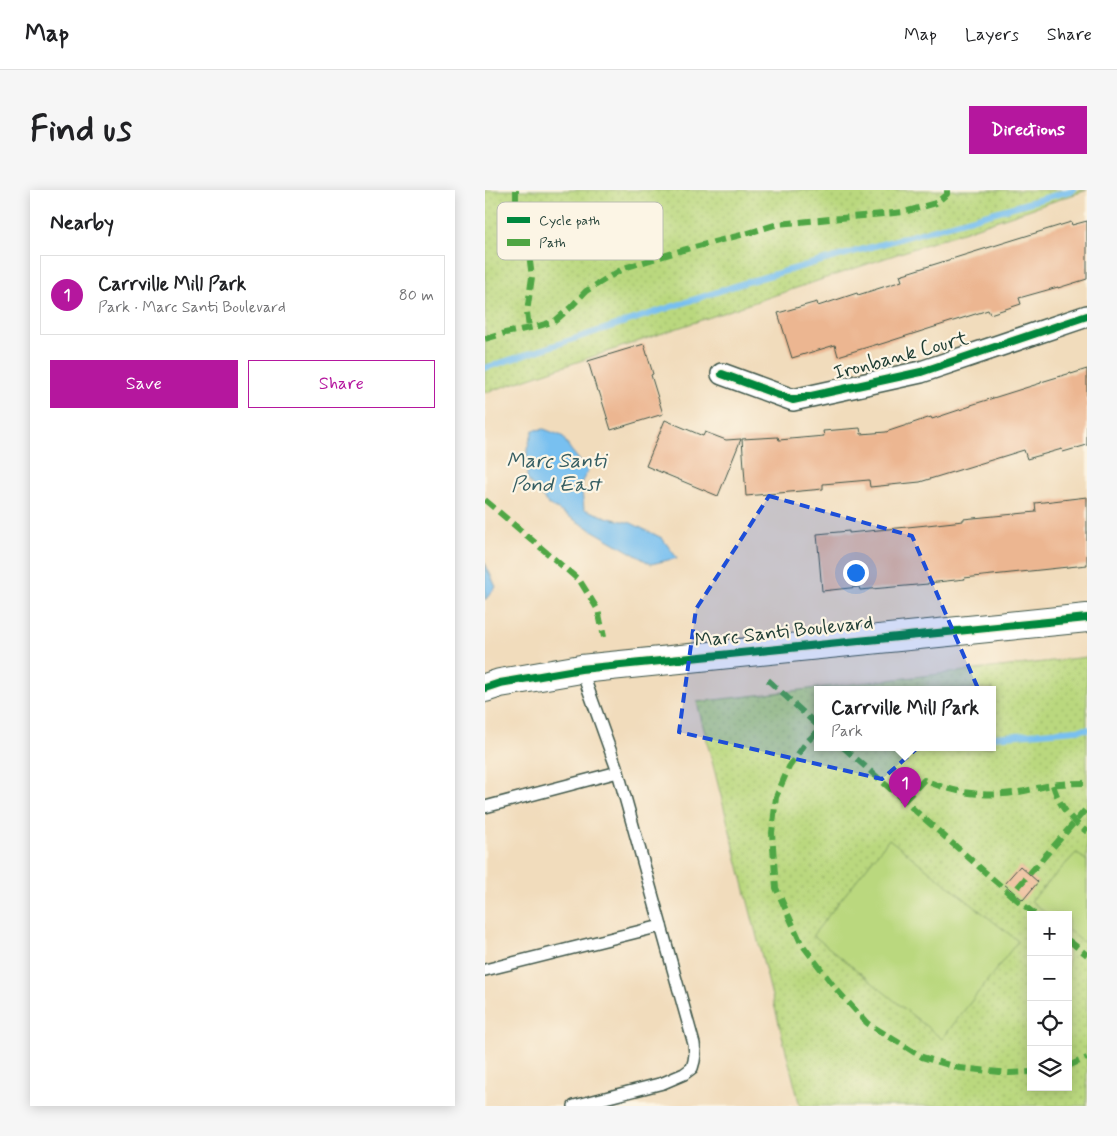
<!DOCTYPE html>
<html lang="en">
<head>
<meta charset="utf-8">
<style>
	body { margin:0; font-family:Mynerve,sans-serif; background:#f6f6f6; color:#202124 }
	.controls { position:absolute; right:15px; bottom:15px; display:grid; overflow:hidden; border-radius:0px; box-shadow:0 2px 12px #0003 }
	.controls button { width:45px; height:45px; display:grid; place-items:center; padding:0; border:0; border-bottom:1px solid #e0e0e0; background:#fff; color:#202124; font:25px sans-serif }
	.you { position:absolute; left:370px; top:382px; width:18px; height:18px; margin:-12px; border:4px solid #fff; border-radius:50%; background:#1a73e8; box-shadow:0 0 0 8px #1a73e833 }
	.badge { display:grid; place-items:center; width:32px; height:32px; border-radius:50%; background:#b5179e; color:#fff; font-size:16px; font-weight:700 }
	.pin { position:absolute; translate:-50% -41px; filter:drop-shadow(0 1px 2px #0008) }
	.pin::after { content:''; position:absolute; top:26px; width:18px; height:15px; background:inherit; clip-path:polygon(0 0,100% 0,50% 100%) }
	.popup { position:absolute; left:329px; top:496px; width:182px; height:65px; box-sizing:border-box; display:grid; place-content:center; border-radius:0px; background:#fff; filter:drop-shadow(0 1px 4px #0005); font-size:16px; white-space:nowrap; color:#757577 }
	.popup b { font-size:19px; color:#202124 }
	.popup::after { content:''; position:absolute; left:50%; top:100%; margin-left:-10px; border:10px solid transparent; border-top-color:#fff }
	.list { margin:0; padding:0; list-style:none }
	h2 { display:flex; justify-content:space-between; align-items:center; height:65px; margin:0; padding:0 20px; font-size:21px }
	h2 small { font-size:16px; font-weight:400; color:#757577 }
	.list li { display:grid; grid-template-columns:32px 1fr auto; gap:15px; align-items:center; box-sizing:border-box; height:80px; margin:0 10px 10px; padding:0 10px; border:1px solid #e0e0e0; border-radius:0px }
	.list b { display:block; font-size:19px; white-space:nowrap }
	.list p { margin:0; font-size:16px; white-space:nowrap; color:#757577 }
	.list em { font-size:16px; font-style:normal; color:#757577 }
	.actions { display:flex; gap:10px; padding:15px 20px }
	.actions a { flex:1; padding:11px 0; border:1px solid #b5179e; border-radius:0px; text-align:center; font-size:18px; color:#b5179e }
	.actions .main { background:#b5179e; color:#fff }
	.icon { flex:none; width:28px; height:28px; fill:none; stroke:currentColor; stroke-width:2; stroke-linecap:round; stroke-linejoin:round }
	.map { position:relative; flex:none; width:602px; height:916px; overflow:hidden; border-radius:0px }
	header { display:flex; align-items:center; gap:30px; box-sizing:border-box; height:70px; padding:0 25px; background:#fff; border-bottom:1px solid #e0e0e0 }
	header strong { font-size:24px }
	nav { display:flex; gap:28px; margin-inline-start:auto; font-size:18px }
	.intro { display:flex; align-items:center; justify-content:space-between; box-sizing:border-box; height:120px; padding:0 30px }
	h1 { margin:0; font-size:35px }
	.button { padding:12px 22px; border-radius:0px; background:#b5179e; color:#fff; font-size:18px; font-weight:700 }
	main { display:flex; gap:30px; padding:0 30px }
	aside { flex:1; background:#fff; border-radius:0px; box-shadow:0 2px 12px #0003 }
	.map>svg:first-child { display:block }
	.park { fill:url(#park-dots); stroke:#6c8a59; fill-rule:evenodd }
	.pitch { fill:#bad87e; stroke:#6c8a59 }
	.water { fill:#78c0f0; stroke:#4c7e92 }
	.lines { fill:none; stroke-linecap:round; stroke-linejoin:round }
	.stream { stroke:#78c0f0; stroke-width:6 }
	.building { fill:#ecb691 }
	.lane-casing { stroke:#3e5548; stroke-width:14 }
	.street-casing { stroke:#3e5548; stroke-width:24 }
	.secondary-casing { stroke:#3e5548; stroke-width:30 }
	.lane { stroke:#fff; stroke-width:11 }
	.street { stroke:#fff; stroke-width:21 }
	.secondary { stroke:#fff; stroke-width:28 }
	.quiet { stroke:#4fa644; stroke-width:6; stroke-dasharray:12 6; stroke-linecap:butt }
	.cycleway-casing { stroke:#fcf5e5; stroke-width:11 }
	.cycleway { stroke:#00873e; stroke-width:8 }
	.marked { fill:#1d4ed8; fill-opacity:0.2; stroke:#1d4ed8; stroke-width:4; stroke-dasharray:10 6; stroke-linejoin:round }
	.labels { text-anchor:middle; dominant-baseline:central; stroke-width:4.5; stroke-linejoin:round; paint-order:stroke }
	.street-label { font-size:20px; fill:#1f3d34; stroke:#fcf5e5 }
	.water-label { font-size:21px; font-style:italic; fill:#355e63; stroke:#fcf5e5 }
	.key { fill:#fcf5e5; stroke:#babeb0; stroke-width:1 }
	.key-label { font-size:14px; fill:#1f3d34 }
</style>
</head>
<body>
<header>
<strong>Map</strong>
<nav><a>Map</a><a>Layers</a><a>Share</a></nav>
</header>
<div class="intro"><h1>Find us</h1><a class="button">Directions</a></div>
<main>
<aside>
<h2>Nearby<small></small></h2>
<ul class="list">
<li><span class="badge">1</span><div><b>Carrville Mill Park</b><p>Park · Marc Santi Boulevard</p></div><em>80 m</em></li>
</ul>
<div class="actions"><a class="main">Save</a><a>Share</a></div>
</aside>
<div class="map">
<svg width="602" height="916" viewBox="0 0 602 916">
	<defs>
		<pattern id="park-dots" width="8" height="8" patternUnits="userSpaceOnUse" patternTransform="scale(1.25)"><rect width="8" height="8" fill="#bad87e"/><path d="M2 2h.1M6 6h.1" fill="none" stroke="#9fba6e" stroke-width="1.8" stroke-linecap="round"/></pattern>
	</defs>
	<rect width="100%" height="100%" fill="#fcf5e5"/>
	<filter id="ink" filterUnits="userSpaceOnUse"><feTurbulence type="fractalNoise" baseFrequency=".02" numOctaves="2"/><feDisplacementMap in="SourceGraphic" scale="10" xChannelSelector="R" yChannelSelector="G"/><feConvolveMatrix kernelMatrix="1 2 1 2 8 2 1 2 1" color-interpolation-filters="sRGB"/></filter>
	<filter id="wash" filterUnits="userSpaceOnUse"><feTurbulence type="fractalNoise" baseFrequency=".0096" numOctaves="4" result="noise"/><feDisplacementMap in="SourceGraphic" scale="20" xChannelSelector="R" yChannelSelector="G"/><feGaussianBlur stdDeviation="1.12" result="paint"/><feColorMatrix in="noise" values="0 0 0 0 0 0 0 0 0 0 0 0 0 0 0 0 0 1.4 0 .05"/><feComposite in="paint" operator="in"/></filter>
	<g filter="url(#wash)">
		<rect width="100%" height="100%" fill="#f1dcbc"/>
		<!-- park -->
		<g class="park">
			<polygon points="0,0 602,0 0,203"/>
			<path d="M602,467V916H315L212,512ZM332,499H508V557H332ZM546,725H583V897H546Z"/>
		</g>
		<!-- pitch -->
		<g class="pitch">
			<polygon points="404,649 533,751 457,849 328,745"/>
			<polygon points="591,663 602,671 602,748 598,752 583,740 583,725 563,725 546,711"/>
		</g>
		<!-- water -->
		<g class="water">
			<polygon points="59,239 77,246 86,260 103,281 96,293 99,319 124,328 146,333 177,348 192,368 166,374 98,335 63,314 42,289 42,259 48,240"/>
			<polygon points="0,373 11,397 0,410"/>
		</g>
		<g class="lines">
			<!-- stream -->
			<g class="stream">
				<polyline points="0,178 262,92 588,0"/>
				<polyline points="508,547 602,539"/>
			</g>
		</g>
		<g id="blocks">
			<!-- building -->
			<g class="building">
				<polygon points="602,31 602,89 573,98 573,97 534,108 536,114 505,124 503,120 393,155 393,154 353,166 350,155 307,168 293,123 332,112 333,116 372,103 373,105 417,91 415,85 586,32 587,35"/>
				<polygon points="159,154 168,184 166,185 178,224 126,240 114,201 112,201 103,171"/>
				<polygon points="602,179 602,255 578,262 577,259 542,269 539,260 435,292 385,297 384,290 338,294 338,299 261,306 257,249 293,247 294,250 339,246 338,241 375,238 376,244 401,242 446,227 447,229 486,216 486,215 556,193 556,192 586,183 586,184"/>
				<polygon points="180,230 218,246 220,242 241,250 256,249 233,306 161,276"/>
				<polygon points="602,307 602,375 479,388 480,389 443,393 443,394 375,400 374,397 337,401 332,344 364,341 364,343 442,335 478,331 478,329 551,322 550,313"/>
				<polygon points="535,676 553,692 538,710 519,694"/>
			</g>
		</g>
	</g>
	<g filter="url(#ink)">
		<use href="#blocks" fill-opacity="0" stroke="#3e5548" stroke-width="1"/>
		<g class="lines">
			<!-- lane casing -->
			<g class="lane-casing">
				<g id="lane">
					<polyline points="0,617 133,582 96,479"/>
					<polyline points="0,780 176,736 133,582"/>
					<polyline points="89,916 178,893 199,884 207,878 209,871 210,864 209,854 176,736"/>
				</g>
			</g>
			<!-- street casing -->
			<g class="street-casing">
				<polyline id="street" points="237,184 308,210 436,182 602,126"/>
			</g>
			<!-- secondary casing -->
			<g class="secondary-casing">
				<polyline id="secondary" points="0,498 15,493 96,479 602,428"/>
			</g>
			<!-- lane -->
			<use href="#lane" class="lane"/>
			<!-- street -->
			<use href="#street" class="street"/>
			<!-- secondary -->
			<use href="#secondary" class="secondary"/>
			<!-- quiet -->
			<g class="quiet">
				<polyline points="31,0 31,33 44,64 47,87 42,122 44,138"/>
				<polyline points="0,149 20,143 50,137 70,131 86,117 101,101 139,78 198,60 260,44 293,34 419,22 451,13 462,4 462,0"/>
				<polyline points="0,310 95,391 113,420 119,447"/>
				<polyline points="283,490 332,535"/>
				<polyline points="332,542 320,554 304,577 291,607 287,643 291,698 316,753 351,799 382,833 437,867 474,878 524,883 546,882"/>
				<polyline points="358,557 526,705 602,618"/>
				<path d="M568,595C575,617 584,628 602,642"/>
				<path d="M419,611L439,590C465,601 490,606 518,604C537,603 556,596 575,594C584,593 593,593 602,593"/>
				<polyline points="526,705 551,725"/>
				<polyline points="583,750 602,765"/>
				<polyline points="583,876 602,868"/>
			</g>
			<!-- cycleway casing -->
			<g class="cycleway-casing">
				<g id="cycleway">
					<polyline points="237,184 308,210 436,182 602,126"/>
					<polyline points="0,498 15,493 96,479 602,428"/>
				</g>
			</g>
			<!-- cycleway -->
			<use href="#cycleway" class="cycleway"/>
		</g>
	</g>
	<!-- marked area -->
	<path class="marked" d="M284,306L427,346L495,503L397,589L194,542L211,419Z"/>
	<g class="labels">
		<!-- street labels -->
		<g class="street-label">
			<text transform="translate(416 166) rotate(-15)">Ironbank Court</text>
			<text transform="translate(299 442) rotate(-6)">Marc Santi Boulevard</text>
		</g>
		<!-- water labels -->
		<g class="water-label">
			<text x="71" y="271">Marc Santi<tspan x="71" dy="24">Pond East</tspan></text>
		</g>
	</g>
	<!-- legend -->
	<rect x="12" y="12" width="166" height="58" rx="8" class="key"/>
	<rect x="22" y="27" width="23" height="6" fill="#00873e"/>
	<rect x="22" y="49" width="23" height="7" fill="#4fa644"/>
	<g class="key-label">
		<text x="54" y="35">Cycle path</text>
		<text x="54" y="57">Path</text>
	</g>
</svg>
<div class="controls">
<button>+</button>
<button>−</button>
<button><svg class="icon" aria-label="locate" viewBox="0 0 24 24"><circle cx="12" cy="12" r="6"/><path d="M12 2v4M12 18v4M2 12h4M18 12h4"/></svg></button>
<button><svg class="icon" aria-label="layers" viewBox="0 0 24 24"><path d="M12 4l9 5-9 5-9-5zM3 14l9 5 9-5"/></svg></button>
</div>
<div class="you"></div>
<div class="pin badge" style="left:420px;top:618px">1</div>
<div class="popup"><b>Carrville Mill Park</b>Park</div>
</div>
</main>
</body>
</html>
